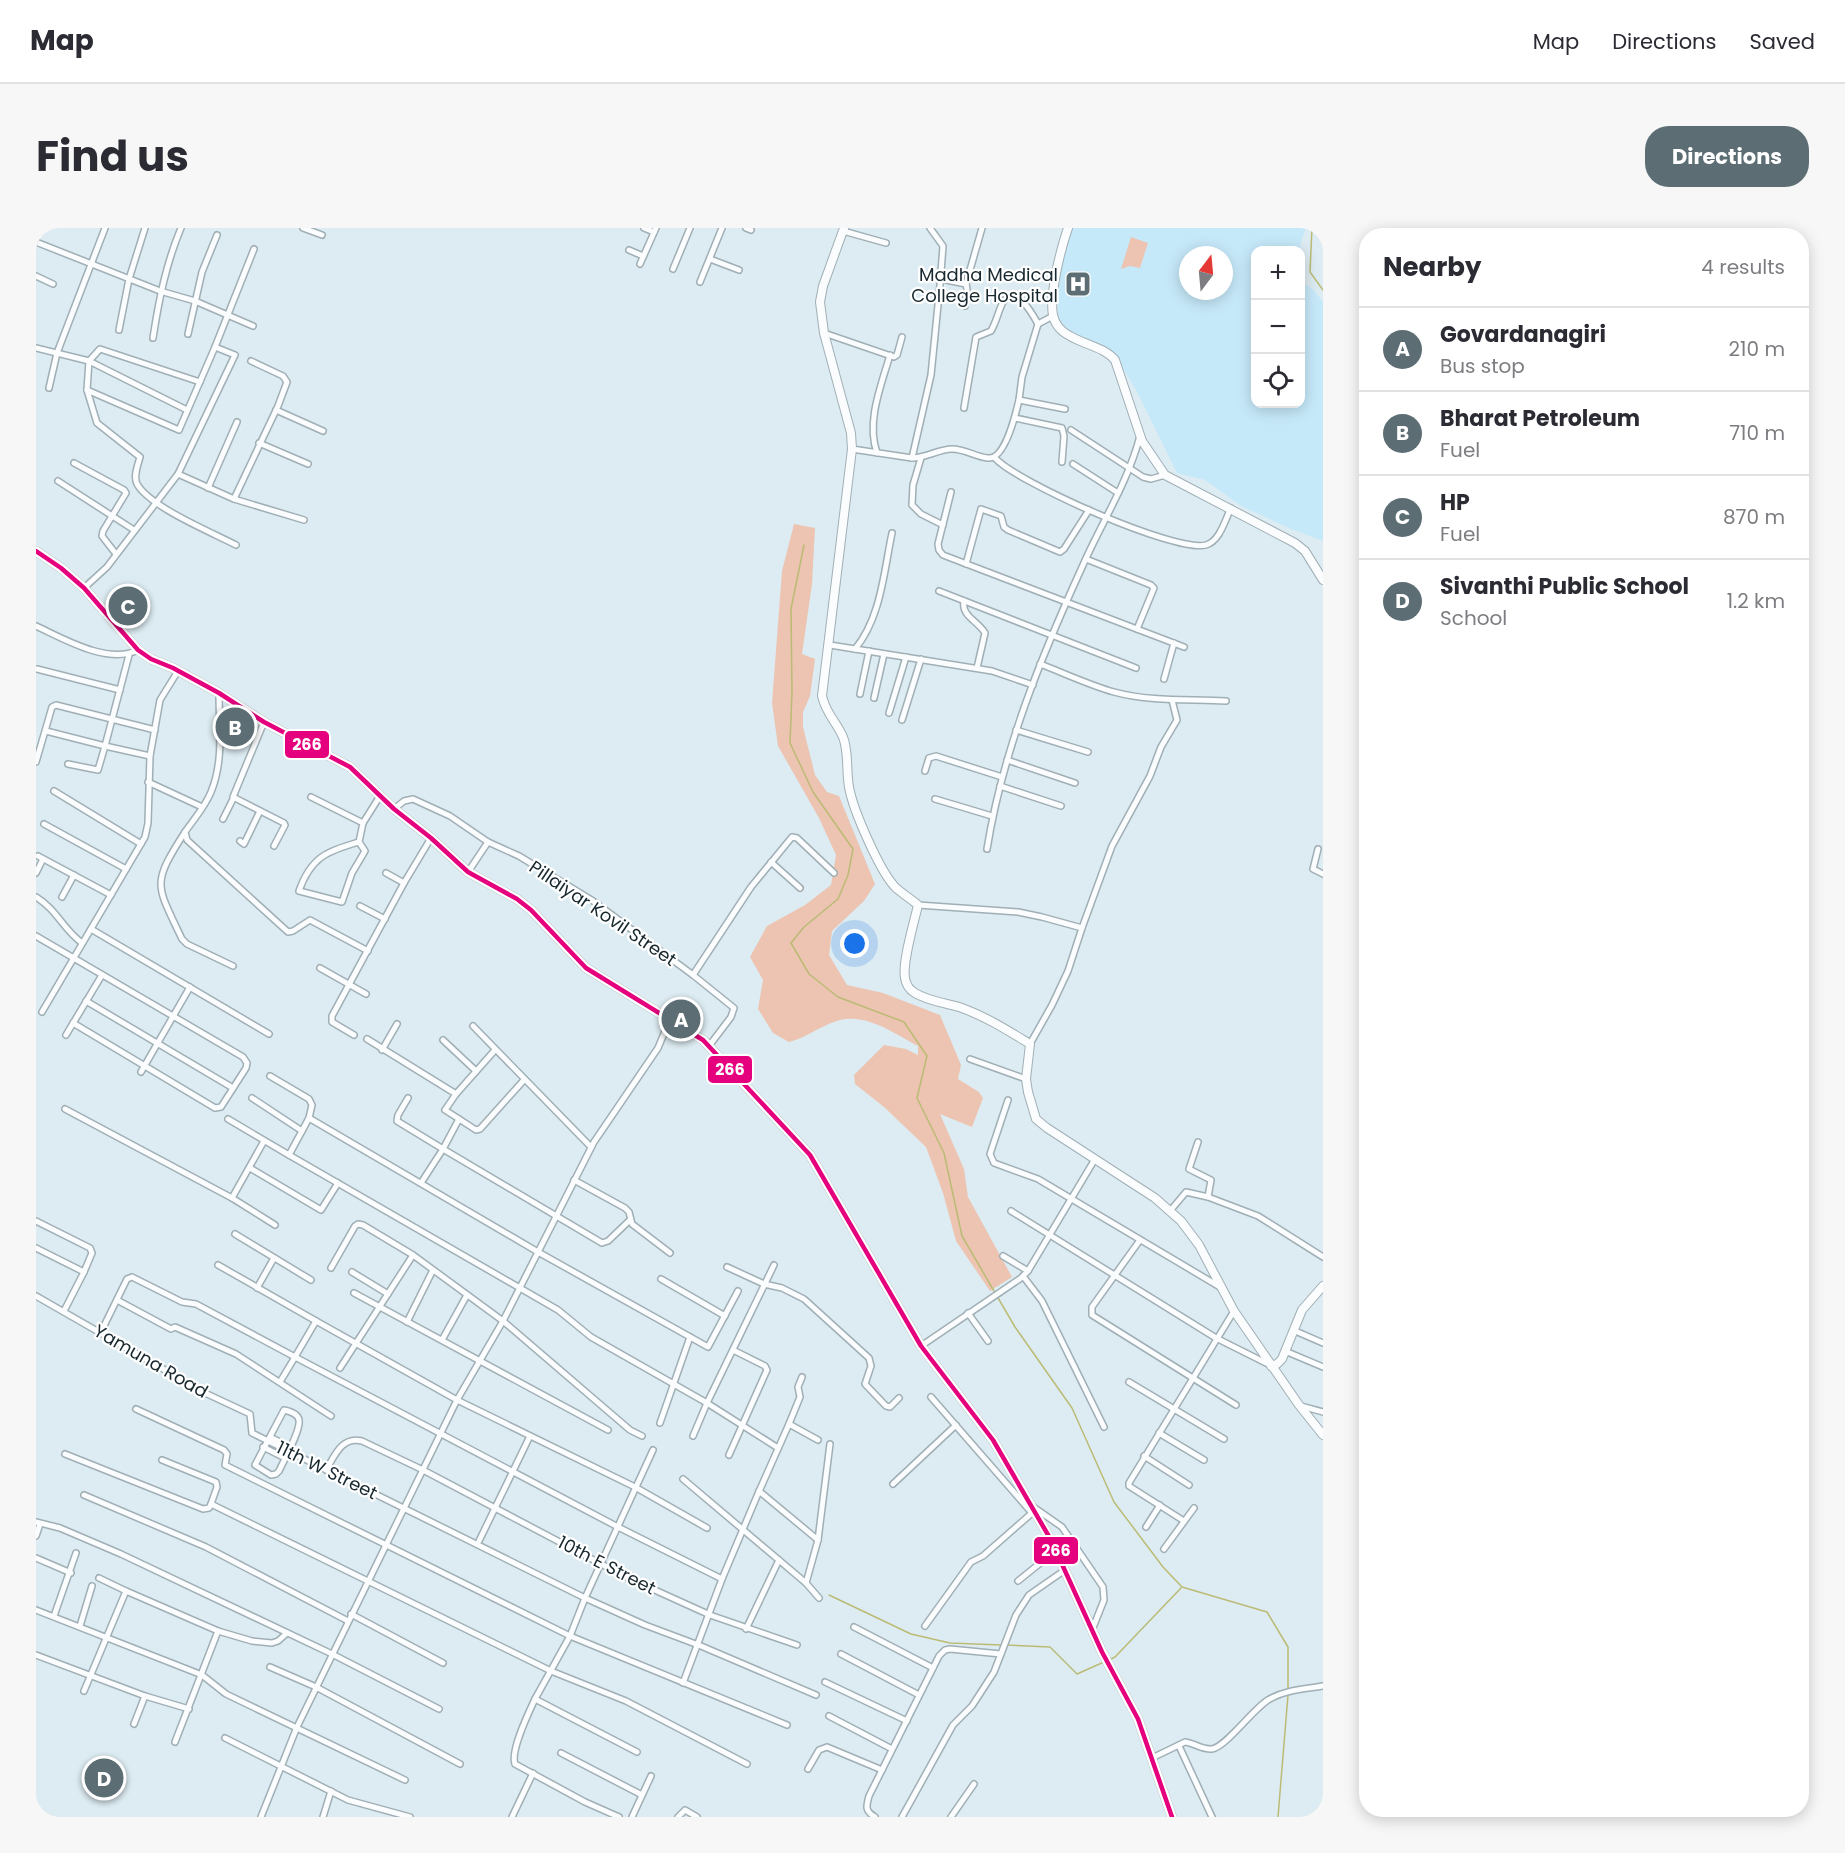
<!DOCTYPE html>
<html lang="en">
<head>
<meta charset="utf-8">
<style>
	body { margin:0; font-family:Poppins,sans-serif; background:#f7f7f7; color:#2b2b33 }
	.controls { position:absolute; right:18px; top:18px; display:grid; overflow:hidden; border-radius:12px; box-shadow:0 3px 15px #0003 }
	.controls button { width:54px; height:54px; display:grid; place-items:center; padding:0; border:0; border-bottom:2px solid #e1e1e2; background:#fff; color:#2b2b33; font:30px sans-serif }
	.compass { position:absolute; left:1143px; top:18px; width:54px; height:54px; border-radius:50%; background:#fff; box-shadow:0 3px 15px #0003; rotate:16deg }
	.you { position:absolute; left:819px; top:716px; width:21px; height:21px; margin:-15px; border:4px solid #fff; border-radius:50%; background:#1a73e8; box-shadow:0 0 0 9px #1a73e833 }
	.badge { display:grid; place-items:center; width:39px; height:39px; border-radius:50%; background:#5c6d73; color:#fff; font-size:20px; font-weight:700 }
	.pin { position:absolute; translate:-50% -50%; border:3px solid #fff; box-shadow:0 2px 6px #0006 }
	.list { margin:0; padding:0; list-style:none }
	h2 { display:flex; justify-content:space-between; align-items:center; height:78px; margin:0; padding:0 24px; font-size:26px }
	h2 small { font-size:20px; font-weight:400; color:#7c7c81 }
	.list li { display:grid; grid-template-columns:39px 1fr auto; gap:18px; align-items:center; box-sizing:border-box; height:84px; padding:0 24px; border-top:2px solid #e1e1e2 }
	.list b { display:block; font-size:22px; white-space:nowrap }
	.list p { margin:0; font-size:20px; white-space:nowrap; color:#7c7c81 }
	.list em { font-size:20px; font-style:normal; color:#7c7c81 }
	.icon { flex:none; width:33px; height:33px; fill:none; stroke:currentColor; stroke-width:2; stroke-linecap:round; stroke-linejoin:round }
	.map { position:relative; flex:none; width:1287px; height:1589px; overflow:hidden; border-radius:24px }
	header { display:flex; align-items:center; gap:36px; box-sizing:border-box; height:84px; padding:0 30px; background:#fff; border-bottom:2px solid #e1e1e2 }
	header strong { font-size:28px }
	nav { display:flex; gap:33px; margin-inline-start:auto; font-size:21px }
	.intro { display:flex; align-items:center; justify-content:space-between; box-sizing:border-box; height:144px; padding:0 36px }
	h1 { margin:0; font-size:42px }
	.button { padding:15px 27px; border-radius:24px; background:#5c6d73; color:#fff; font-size:21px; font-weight:700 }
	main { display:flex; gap:36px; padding:0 36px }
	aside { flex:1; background:#fff; border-radius:24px; box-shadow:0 3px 15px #0003 }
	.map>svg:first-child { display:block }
	.built { fill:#c6e9f9; fill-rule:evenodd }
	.green { fill:#ecc4b1 }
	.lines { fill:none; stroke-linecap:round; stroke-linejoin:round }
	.stream { stroke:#bbbb75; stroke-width:1.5 }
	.street-casing { stroke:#a0afb5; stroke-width:8 }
	.secondary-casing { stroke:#a0afb5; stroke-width:10 }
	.primary-casing { stroke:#c0c9cd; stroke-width:10 }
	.street { stroke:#fafcfd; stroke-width:5 }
	.secondary { stroke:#fafcfd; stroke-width:8 }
	.primary { stroke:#eff0f7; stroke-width:8 }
	.bus-1-casing { stroke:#fff; stroke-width:9 }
	.bus-1 { stroke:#e5007d; stroke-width:4.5 }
	.labels { text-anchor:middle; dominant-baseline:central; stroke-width:4.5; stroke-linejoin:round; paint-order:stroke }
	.poi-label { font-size:18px; fill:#17282f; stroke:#fff; text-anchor:end }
	.street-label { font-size:18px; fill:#17282f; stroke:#fff }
	.line-badge { stroke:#fff; stroke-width:2 }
	.badge-label { font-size:16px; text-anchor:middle; font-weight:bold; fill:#fff }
</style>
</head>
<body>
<header>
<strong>Map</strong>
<nav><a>Map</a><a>Directions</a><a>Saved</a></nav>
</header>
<div class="intro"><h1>Find us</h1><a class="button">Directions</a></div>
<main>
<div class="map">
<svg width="1287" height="1589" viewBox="0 0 1287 1589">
	<rect width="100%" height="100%" fill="#ddecf2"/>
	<!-- built -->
	<path class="built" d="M1037,0H1270L1264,17L1269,37L1265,47L1264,22H1220V176H1264L1265,54L1277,61L1287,74V313L1255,301L1205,278L1169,252L1141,245L1101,164L1078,125L1037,107L1022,95V59L1029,23ZM1152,27H1188V63H1152Z"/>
	<!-- green -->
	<g class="green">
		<polygon points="1095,9 1112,15 1104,40 1094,38 1085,41"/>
		<path d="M758,296L779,300L776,356L766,426L779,431L774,468L767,484V499L779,547L791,564L803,568L839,656L828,673L796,703L793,727L811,757L847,765L904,787L925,837L922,851L943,864L947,870L936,899L904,886L928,941L932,969L976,1049L954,1063L920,1013L907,965L890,919L848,879L819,856L818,847L848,817L870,821L882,827V818C856,804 825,781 795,795C780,801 769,810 753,814L737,805L722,781L727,752L714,729L731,698L769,677L795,657L800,627L783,590L742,518L736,475L746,343Z"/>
	</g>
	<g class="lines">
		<!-- stream -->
		<g class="stream">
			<polyline points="1276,0 1274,44 1287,62"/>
			<polyline points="768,317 755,381 756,464 754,515 777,564 817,621 812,647 802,671 768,699 755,715 773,746 802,769 868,794 891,828 881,870 908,925 926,1008 979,1099 1036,1180 1078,1274 1127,1339 1146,1359 1231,1384 1252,1419 1252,1462"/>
			<polyline points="793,1367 875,1406 914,1415 965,1417"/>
			<polyline points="970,1417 1014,1419 1041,1446 1068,1434"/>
			<polyline points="1075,1431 1079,1429 1145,1360"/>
			<polyline points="1242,1589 1252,1467"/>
		</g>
		<!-- street casing -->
		<g class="street-casing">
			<g id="street">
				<polyline points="267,0 286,7"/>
				<polyline points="608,0 618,4"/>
				<polyline points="710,0 715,2"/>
				<polyline points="807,3 850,15"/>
				<polyline points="0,14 124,63 159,73 217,98"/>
				<polyline points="593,22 607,28"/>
				<polyline points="674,31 703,42"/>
				<polyline points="604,36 620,0"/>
				<polyline points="637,41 654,0"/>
				<polyline points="0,48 17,56"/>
				<polyline points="905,51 930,56 931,61 929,78"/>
				<polyline points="664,54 686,0"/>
				<polyline points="930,56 946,0"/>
				<polyline points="1002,96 1017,88"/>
				<polyline points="83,102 93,51 109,0"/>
				<polyline points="788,105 858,129 861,127 866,109"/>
				<polyline points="152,106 166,44 181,7"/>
				<path d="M117,110C123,71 130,36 145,0"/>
				<polyline points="0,120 53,133 151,182"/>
				<path d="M164,154L64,121L53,133L51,162L61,195L104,229C102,237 97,248 101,256C114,279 175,304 200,317"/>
				<polyline points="13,160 21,125 69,0"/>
				<polyline points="51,162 143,202 179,119 218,21"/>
				<path d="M928,180L940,109L955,103C960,94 962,85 966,76C978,53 996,85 1002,96L986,149L983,172L1029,181"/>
				<polyline points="240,182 287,203"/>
				<polyline points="979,190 1026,200 1028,208 1026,234"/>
				<polyline points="1035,202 1107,249 1115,251 1129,247"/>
				<polyline points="223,215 272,236"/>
				<path d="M816,221L876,230C890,230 903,221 916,221C929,221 940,229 952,230C969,232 980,185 983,172"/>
				<path d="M841,225C830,194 845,158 854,127"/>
				<polyline points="876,230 895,147 904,57 907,18 894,0"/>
				<polyline points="885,230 877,257 876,277 885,286 907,297"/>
				<path d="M959,230C980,254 1139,325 1170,317C1184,313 1189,292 1195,280"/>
				<polyline points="38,235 88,262 90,265 67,303 66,308 80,326"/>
				<polyline points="1037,236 1082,265"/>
				<polyline points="142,246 198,271 268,292"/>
				<polyline points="22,253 98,302"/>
				<polyline points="172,260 201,194"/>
				<polyline points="915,264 902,316 903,322 907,327 1148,419"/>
				<polyline points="198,271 242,178 251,154 247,148 215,133"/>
				<polyline points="1050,331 1115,357 1118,360 1101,401"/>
				<polyline points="930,336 945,281 965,288 968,299 972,302 1024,324 1028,321 1053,282"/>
				<polyline points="48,360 71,339 142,246 199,127 179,119"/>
				<polyline points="903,363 1100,440"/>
				<path d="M928,373C925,388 942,393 949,405L941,440"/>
				<path d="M0,398C28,411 72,437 102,422"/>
				<polyline points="794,417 956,443 997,457"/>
				<path d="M819,421C845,390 848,343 856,305"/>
				<polyline points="93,427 69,518 114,528"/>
				<path d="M1004,436C1028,445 1053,457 1078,464C1115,474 1153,471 1190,473"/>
				<polyline points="1,441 84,462"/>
				<polyline points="1128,451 1138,415"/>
				<path d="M183,465C183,498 188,533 175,564C169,579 158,591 149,604L151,612L252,704L257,703L274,692L332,723"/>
				<polyline points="824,466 833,423"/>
				<polyline points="838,470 848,426"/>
				<polyline points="853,485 870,429"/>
				<polyline points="866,492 885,431"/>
				<polyline points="228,494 197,569 248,595 249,597 238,618"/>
				<polyline points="980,502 1052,524"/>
				<polyline points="10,503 69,518 62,542 32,536"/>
				<polyline points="971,532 1039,555"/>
				<polyline points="0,534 16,479 20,477 119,502"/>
				<polyline points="889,543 893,530 900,528 966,549"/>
				<polyline points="112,554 166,579"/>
				<polyline points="964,558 1025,578"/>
				<polyline points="18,563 105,616"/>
				<polyline points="275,569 327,595 344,568"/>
				<polyline points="899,571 956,588"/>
				<polyline points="358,581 368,573 377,571 414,588 452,614 483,628 557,673 657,747 698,780 695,789 673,818"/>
				<polyline points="187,591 197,571"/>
				<polyline points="8,596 90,641"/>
				<path d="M149,604C115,657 120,656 146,711L151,716L197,738"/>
				<polyline points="204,613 208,616 224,583"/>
				<path d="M323,614L329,623L316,645L306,674L263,663C275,629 291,623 323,614L327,595"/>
				<path d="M951,621C967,522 1005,429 1047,337C1066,294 1092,254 1104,208"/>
				<polyline points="1282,621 1277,641 1287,646"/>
				<polyline points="2,628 75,667"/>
				<polyline points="735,634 764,660"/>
				<polyline points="432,644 452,614"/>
				<polyline points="0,645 7,631"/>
				<polyline points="350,645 368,655"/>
				<path d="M0,669C21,682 27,701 46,715"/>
				<polyline points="26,669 38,647"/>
				<polyline points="882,677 982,684 1006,689 1046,700 1032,743 1016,777 994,816"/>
				<polyline points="324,678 349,691"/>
				<polyline points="1046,700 1076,618 1114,548 1125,519 1141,492 1136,472"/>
				<polyline points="55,701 233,806"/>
				<polyline points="0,708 207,829 211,835 210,840 185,879 179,880 37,795"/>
				<polyline points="284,740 330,766"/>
				<polyline points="657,747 715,659 756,609 761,610 798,645"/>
				<polyline points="50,773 197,860"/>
				<polyline points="6,784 109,609 112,595 114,528 124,472 142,443"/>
				<polyline points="437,798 555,919"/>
				<polyline points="30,807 66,747"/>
				<polyline points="318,807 296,794 296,788 368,655 395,610"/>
				<polyline points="331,811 420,866 409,882 423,891"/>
				<polyline points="407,812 440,843"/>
				<polyline points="346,822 361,796"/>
				<polyline points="934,831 990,851"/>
				<polyline points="105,844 154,759"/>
				<polyline points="234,848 273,871 276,877 273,890 253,927 522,1082 555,1109 671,1175 742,1220"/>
				<polyline points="488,852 444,901 440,902 423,891 407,921 566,1015 572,1013 594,992"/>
				<polyline points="420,866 459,822"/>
				<polyline points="216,870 266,903"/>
				<polyline points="372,870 362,887 361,893 407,921 385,955"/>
				<polyline points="972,872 954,926 958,935 1002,951 1184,1059"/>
				<polyline points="29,881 196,970 228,913"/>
				<polyline points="273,890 502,1024 672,1119 702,1063"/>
				<polyline points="192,891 253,927"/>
				<polyline points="1162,914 1153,941 1175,952 1172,969 1222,988 1287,1029"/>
				<polyline points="214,940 285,982 302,955"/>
				<polyline points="538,952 589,980 593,984 596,996 634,1025"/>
				<polyline points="196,970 239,997"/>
				<polyline points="975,983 1180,1110 1234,1137"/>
				<polyline points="1134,983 1150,964 1172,969"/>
				<polyline points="0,993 54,1020 56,1025 48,1044"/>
				<polyline points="199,1006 275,1052"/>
				<polyline points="1104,1012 1056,1079 1056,1087 1200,1177"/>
				<polyline points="0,1020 48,1044 28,1083"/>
				<polyline points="967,1028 992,1043"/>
				<polyline points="182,1037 280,1093"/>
				<polyline points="691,1039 728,1056 746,1060 768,1071 833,1130 835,1138 829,1156 850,1178 854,1179 863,1170"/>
				<polyline points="295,1040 319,998 322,996 327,997 377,1027 467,1093 594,1202 606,1208"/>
				<polyline points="316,1044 352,1066"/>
				<polyline points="987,1048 1006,1073 1068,1199"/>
				<polyline points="625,1051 689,1088"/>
				<polyline points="221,1060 238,1030"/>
				<polyline points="318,1065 572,1202"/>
				<polyline points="0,1068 169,1165 214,1186 216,1205 549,1370 609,1397 665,1418 780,1467"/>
				<polyline points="81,1072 135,1101 139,1099 200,1126 295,1188"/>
				<polyline points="932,1085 952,1113"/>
				<polyline points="371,1094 397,1042"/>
				<polyline points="1257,1102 1287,1115"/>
				<polyline points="65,1104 91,1051 96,1049 146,1074 160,1076 259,1129 280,1093 421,1172 599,1259 671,1300"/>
				<polyline points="406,1112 431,1067"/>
				<polyline points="885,1118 985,1050 992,1043 1059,931"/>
				<polyline points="1249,1123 1287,1139"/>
				<polyline points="304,1140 377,1027"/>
				<polyline points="244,1154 259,1129 582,1299 686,1351"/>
				<polyline points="1093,1154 1188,1211"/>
				<polyline points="895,1169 996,1285"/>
				<polyline points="1265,1178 1287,1184"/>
				<polyline points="100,1181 188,1222 191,1226 189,1237 534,1408 751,1497"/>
				<path d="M248,1182C253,1183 262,1186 263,1192C265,1202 248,1232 243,1243L240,1246L235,1247L219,1237Z"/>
				<polyline points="624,1195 654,1109"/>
				<polyline points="753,1196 782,1212"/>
				<polyline points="1123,1205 1168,1232"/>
				<polyline points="657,1208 671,1175 738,1037"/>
				<polyline points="234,1209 254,1219"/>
				<polyline points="227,1219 249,1230"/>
				<polyline points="29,1226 167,1281 173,1280 175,1276"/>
				<polyline points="693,1227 731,1142 729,1138 697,1122"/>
				<polyline points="1108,1228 1153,1257"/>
				<polyline points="126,1232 180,1254 181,1259 175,1276 515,1443 590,1473 711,1536"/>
				<path d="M290,1242C299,1227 306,1208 326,1213L387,1242L590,1349L674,1387L761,1417"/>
				<polyline points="647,1251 770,1355 783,1370"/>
				<polyline points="857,1256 920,1197"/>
				<polyline points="723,1263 782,1312"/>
				<polyline points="48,1267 170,1319 312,1393"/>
				<polyline points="996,1278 1026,1299 1067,1359 1068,1372 1056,1402"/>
				<polyline points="1148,1293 1093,1258 1093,1255 1198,1083"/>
				<polyline points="0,1294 24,1300 85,1326 296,1426 403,1481"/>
				<polyline points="1110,1299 1124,1277"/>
				<polyline points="0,1308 4,1296"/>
				<polyline points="443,1313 494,1208"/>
				<polyline points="1128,1321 1158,1280"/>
				<polyline points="0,1330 35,1345"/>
				<polyline points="63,1350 90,1363"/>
				<polyline points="982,1353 1013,1328 1021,1324"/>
				<polyline points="770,1355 782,1312 794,1216"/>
				<polyline points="0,1382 166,1447 190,1466 369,1552"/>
				<polyline points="315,1386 407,1435"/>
				<polyline points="18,1388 40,1325"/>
				<polyline points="44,1398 56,1358"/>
				<polyline points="889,1398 935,1334 947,1328 996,1285"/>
				<polyline points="818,1399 897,1440"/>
				<polyline points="710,1401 743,1332"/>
				<polyline points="805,1426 883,1467"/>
				<polyline points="0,1427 109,1468 153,1481"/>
				<polyline points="234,1439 280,1459 424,1536"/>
				<polyline points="789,1454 871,1493"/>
				<polyline points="647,1455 686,1351 721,1268 753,1196 764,1169 762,1159 766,1149"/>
				<polyline points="48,1463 90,1363 182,1403 216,1413 236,1415 242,1413 251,1405"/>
				<path d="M499,1471C493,1484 474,1523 479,1536L549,1574L583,1589"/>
				<polyline points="793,1488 856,1521"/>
				<polyline points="98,1496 109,1468"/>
				<polyline points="189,1510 312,1572 374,1589"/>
				<polyline points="139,1514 182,1403"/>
				<polyline points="1143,1518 1176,1589"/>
				<polyline points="601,1524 499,1471 534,1408 549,1370 617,1222"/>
				<polyline points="525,1525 606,1567"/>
				<path d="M1116,1530L1149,1514C1158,1515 1167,1522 1176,1521C1190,1519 1217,1481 1232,1472C1248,1462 1269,1461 1287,1458"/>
				<polyline points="772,1541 783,1522 791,1519 846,1542"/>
				<polyline points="225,1589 261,1499 421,1172 467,1093 558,914 622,820 634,791"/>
				<polyline points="287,1589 295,1563"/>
				<polyline points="476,1589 497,1545"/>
				<polyline points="596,1589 615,1548"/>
				<polyline points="642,1589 649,1582 661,1589"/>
				<path d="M839,1589C829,1583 830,1579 833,1568L903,1428L909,1422L914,1421L965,1426"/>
				<polyline points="866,1589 917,1497 936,1478 958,1444 980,1387 993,1367 1029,1342"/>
				<polyline points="915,1589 938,1556"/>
			</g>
		</g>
		<!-- secondary casing -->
		<g class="secondary-casing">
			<g id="secondary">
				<path d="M808,0L787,58L784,74L788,105L815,205L816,221L786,468C790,486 800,493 807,509C813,524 810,543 813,559C817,582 844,644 860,660C867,666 875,671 882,677C878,695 866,734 869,750C870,757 874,762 879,765C892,773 909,775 923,779C949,788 971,802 994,816L990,851L992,864L1000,891L1011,900L1119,970L1145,993L1163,1017L1198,1083L1263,1177L1287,1207"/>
				<path d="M1032,0C1025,20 1013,67 1017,87C1019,97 1026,104 1034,108C1049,117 1068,119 1079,132L1106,213L1129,247L1259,315L1269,323L1287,352"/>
				<polyline points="1235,1138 1241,1136 1246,1131 1266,1082 1287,1058"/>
			</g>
		</g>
		<!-- primary casing -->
		<g class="primary-casing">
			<polyline id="primary" points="0,323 25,340 48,360 102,422 115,431 137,440 183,465 228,494 314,539 358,581 395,610 432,644 481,671 495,682 550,740 667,812 774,927 885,1118 957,1212 1015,1312 1066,1424 1102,1491 1136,1589"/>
		</g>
		<!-- street -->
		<use href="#street" class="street"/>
		<!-- secondary -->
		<use href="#secondary" class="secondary"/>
		<!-- primary -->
		<use href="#primary" class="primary"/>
		<!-- bus-1 casing -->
		<g class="bus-1-casing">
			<polyline id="bus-1" points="0,323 25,340 48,360 102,422 115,431 137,440 183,465 228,494 314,539 358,581 395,610 432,644 481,671 495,682 550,740 667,812 774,927 885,1118 957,1212 1015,1312 1066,1424 1102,1491 1136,1589"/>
		</g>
		<!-- bus-1 -->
		<use href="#bus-1" class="bus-1"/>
	</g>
	<!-- icons -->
	<defs>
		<g id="hospital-square" transform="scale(1.35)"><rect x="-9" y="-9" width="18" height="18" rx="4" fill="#5c6d73" stroke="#fff"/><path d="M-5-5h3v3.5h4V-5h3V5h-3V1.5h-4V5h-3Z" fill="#fff"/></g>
	</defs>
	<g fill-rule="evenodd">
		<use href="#hospital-square" x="1042" y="56"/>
	</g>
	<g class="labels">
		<!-- poi labels -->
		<g class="poi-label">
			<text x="1022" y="46">Madha Medical<tspan x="1022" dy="21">College Hospital</tspan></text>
		</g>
		<!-- street labels -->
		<g class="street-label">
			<text transform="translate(567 685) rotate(34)">Pillaiyar Kovil Street</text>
			<text transform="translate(115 1133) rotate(30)">Yamuna Road</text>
			<text transform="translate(291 1242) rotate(26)">11th W Street</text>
			<text transform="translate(571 1337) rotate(27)">10th E Street</text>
		</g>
	</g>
	<g class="line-badge">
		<rect x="248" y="502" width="46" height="29" rx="6" fill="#e5007d"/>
		<rect x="671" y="827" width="46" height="29" rx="6" fill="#e5007d"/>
		<rect x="997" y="1308" width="46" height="29" rx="6" fill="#e5007d"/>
	</g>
	<g class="badge-label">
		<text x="271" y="522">266</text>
		<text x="694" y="847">266</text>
		<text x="1020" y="1328">266</text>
	</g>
</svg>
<div class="controls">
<button>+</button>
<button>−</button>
<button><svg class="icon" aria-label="locate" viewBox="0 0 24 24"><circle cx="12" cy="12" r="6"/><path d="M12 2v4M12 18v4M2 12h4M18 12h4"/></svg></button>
</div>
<svg class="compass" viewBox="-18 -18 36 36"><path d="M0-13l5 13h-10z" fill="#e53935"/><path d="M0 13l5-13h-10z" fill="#7c7c81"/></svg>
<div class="you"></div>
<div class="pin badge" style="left:645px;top:791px">A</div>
<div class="pin badge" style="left:199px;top:499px">B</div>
<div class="pin badge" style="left:92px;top:378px">C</div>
<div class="pin badge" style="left:68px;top:1550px">D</div>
</div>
<aside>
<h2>Nearby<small>4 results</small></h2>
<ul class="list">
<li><span class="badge">A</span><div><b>Govardanagiri</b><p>Bus stop</p></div><em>210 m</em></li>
<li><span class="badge">B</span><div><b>Bharat Petroleum</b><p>Fuel</p></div><em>710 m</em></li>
<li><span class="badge">C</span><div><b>HP</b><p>Fuel</p></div><em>870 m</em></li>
<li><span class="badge">D</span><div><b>Sivanthi Public School</b><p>School</p></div><em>1.2 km</em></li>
</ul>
</aside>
</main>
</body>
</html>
